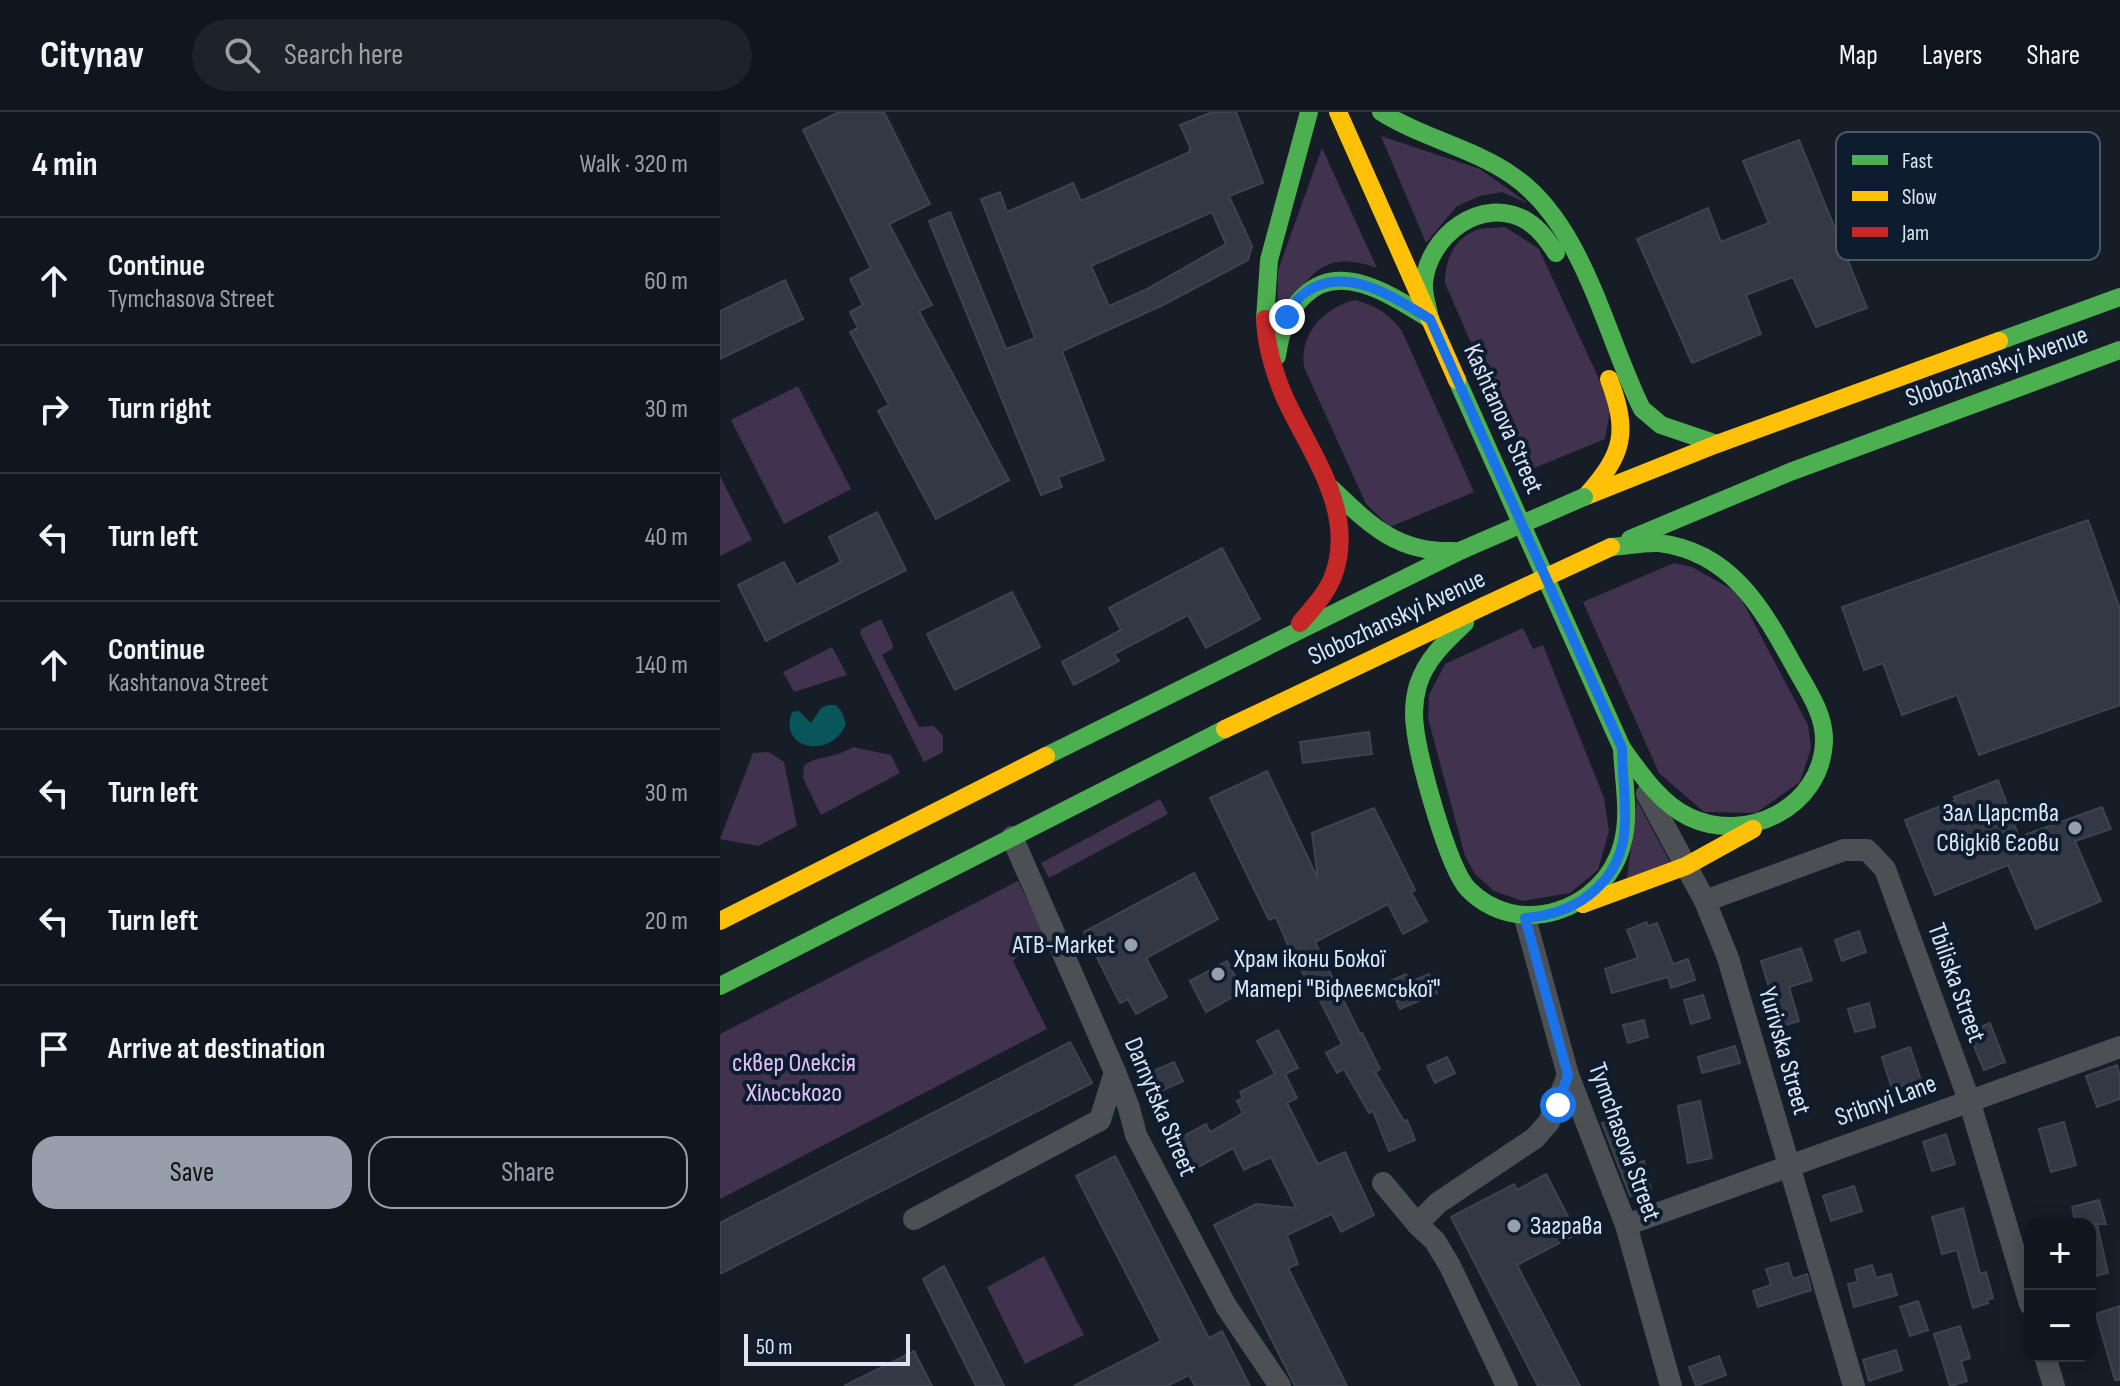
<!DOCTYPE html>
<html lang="en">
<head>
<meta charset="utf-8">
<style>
	body { margin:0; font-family:"Sofia Sans Condensed",sans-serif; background:#1e232a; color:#f1f3f6 }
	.controls { position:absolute; right:24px; bottom:24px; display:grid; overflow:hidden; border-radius:16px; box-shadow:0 4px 20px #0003 }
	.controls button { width:72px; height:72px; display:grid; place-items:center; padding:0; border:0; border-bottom:2px solid #30353b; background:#10161d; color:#f1f3f6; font:40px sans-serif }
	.scale { position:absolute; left:24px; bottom:20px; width:166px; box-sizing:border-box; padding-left:8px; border:4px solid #dce5f3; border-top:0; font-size:22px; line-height:28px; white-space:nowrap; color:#dce5f3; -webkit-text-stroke:6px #0e1c2f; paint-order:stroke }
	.stop { position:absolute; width:24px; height:24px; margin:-18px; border:6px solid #1a73e8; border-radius:50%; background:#fff }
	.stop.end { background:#1a73e8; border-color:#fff; box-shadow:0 2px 8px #0008 }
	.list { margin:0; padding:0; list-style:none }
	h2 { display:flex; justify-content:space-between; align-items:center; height:104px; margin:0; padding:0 32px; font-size:34px }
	h2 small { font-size:26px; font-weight:400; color:#9c9fa4 }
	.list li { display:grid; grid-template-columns:52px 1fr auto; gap:24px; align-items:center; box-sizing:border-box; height:128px; padding:0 32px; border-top:2px solid #30353b }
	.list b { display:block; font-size:30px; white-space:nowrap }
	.list p { margin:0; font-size:26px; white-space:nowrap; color:#9c9fa4 }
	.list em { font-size:26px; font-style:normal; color:#9c9fa4 }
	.actions { display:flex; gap:16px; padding:24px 32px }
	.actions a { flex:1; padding:18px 0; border:2px solid #979fac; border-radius:24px; text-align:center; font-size:28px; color:#979fac }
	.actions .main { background:#979fac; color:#111 }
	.icon { flex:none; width:44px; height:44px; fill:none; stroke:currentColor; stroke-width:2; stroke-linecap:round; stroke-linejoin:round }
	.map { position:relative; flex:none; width:1400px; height:1274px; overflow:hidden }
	header { display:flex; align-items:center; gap:48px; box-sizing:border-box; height:112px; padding:0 40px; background:#10161d; border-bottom:2px solid #30353b }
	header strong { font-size:38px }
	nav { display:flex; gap:44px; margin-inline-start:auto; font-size:28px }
	.search { width:560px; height:72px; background:#1e232a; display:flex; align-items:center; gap:20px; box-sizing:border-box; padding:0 28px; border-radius:44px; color:#9c9fa4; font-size:30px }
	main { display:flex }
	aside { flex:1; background:#10161d }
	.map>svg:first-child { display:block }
	.green { fill:#41324f }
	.water { fill:#08555a }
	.building { fill:#343844; stroke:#3e434d; stroke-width:2; fill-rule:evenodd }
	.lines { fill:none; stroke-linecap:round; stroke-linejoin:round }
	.street { stroke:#4c5054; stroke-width:22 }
	.fast { stroke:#4caf50; stroke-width:18 }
	.slow { stroke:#ffc107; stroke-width:18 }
	.jam { stroke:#c62828; stroke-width:18 }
	.fast-bridge { stroke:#4caf50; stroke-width:18 }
	.slow-bridge { stroke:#ffc107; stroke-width:18 }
	.route { stroke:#1a73e8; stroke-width:10 }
	.poi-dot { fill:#979fac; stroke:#0e1c2f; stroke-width:3 }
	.labels { text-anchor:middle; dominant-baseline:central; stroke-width:8; stroke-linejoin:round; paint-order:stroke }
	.street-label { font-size:26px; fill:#dce5f3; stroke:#0e1c2f }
	.poi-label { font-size:26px; fill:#dce5f3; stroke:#0e1c2f; text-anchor:end }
	.park-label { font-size:26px; fill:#e1c2f8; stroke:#0e1c2f }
	.key { fill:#0e1c2f; stroke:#4c586a; stroke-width:2 }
	.key-label { font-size:22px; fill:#dce5f3 }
</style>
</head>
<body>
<header>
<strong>Citynav</strong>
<div class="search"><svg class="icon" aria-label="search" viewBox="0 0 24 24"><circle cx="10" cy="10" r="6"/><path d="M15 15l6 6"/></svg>Search here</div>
<nav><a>Map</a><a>Layers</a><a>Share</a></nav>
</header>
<main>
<aside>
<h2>4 min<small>Walk · 320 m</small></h2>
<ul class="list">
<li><svg class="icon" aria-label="ahead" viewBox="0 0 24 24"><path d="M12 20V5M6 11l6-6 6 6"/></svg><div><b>Continue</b><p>Tymchasova Street</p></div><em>60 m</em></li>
<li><svg class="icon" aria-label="right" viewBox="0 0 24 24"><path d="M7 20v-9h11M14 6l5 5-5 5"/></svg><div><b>Turn right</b></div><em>30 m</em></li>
<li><svg class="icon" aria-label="left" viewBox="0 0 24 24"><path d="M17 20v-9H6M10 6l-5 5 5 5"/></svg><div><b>Turn left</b></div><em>40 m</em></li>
<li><svg class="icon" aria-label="ahead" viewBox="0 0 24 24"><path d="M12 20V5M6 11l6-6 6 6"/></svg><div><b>Continue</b><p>Kashtanova Street</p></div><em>140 m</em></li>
<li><svg class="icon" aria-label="left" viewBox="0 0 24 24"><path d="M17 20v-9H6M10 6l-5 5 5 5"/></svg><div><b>Turn left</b></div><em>30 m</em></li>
<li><svg class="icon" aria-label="left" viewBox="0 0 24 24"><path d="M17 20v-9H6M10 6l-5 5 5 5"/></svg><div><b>Turn left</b></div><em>20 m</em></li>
<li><svg class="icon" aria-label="arrive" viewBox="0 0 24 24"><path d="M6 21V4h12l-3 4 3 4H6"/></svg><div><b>Arrive at destination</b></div></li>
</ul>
<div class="actions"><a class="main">Save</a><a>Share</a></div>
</aside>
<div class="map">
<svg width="1400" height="1274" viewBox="0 0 1400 1274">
	<rect width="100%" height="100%" fill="#161d27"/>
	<!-- green -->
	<g class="green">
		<polygon points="661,24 760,57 809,92 782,80 760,84 737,94 706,131"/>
		<path d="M602,36L657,156C598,135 589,168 557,209L558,158Z"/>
		<path d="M785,115L819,137L891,293L885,327L812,357L801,332L796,334L725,171C725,150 732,130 752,120C760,115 776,116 785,115Z"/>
		<path d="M635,188C656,194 668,201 682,219L754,380L670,415L646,392L584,255C579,221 604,196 635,188Z"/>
		<polygon points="78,274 131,377 64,412 11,308"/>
		<polygon points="0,364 32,428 0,444"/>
		<polygon points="954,451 972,455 1018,481 1088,613 1091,636 1080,670 1036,701 984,700 939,661 863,490"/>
		<polygon points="161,507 173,533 172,537 162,543 199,615 214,614 223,624 223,640 204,650 140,521 141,517"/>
		<polygon points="803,516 813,537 823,533 884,686 889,719 878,758 850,781 803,789 774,779 755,762 745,744 708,606 709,583 725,552"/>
		<polygon points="112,535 127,563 74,580 63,560"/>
		<path d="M133,635L171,643L180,661L101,703L83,666L84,654C96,643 115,647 133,635Z"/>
		<polygon points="49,640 64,650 77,714 38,734 0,727 33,641"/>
		<polygon points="440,687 448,702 329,766 321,751"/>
		<polygon points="917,689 950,750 907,766"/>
		<polygon points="298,769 322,819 293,849 327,917 0,1087 0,922"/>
		<polygon points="324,1144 364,1223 305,1252 267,1175"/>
	</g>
	<!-- water -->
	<path class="water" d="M108,593H116L122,600L126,612C111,648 58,638 72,600L79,599L91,611L101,596Z"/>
	<!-- building -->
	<g class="building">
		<polygon points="119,0 164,0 210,92 169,112 212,193 199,199 289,368 216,407 158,299 169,293 130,220 138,216 130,200 143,193 130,167 151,156 83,18"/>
		<path d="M492,0H516L543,71L509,84L532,134L528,148L443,193L342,239L384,348L338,365L342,375L321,383L209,109L230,100L286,237L315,226L261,87L280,80L287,100L353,71L361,89L470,40L469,38L471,37L460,13ZM492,100L506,132L425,178L389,194L371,154Z"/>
		<polygon points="1079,28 1147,196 1096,215 1073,165 1026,183 1041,222 972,251 917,127 988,96 1001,130 1049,111 1023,49"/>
		<polygon points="65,168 83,207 0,247 0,199"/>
		<polygon points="157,400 186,458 46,529 18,473 64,450 76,473 121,450 109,425"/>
		<polygon points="1368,408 1400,497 1400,593 1259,643 1237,583 1182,603 1163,551 1144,558 1122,495"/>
		<polygon points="502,436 540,507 486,536 468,503 394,542 399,549 354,573 342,550 401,518 389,496"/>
		<polygon points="292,480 320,535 235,578 207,522"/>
		<polygon points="649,620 652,642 583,651 580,630"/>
		<polygon points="547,659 598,767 592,721 654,696 695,778 691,780 707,809 683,822 668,792 595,830 640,922 642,921 660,957 655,960 684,1009 687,1008 695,1028 669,1039 653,999 649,1001 624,957 617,961 606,941 622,932 592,873 590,874 570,838 556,805 549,808 490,686"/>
		<polygon points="1278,668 1299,725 1382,695 1391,717 1355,729 1381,789 1316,817 1288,753 1215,783 1185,708 1236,688 1234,685"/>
		<polygon points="474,761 498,807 426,846 447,885 416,902 408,887 400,891 364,820"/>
		<polygon points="926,810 928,814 937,811 953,852 968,847 975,868 951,876 948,865 892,881 885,857 918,846 907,818"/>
		<polygon points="1139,819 1146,840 1122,849 1115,828"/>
		<polygon points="1081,836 1092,868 1069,875 1079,909 1048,918 1041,896 1054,892 1041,849"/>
		<polygon points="507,849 523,879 486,900 470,869"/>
		<polygon points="686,862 690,870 709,862 717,881 680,897 668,870"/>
		<polygon points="983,883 990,906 971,912 964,888"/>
		<polygon points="1149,891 1155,915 1135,920 1128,897"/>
		<polygon points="924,908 928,925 908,931 903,913"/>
		<polygon points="1270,911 1285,950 1264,958 1248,920"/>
		<polygon points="558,918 578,956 565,962 577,986 567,991 598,1052 625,1040 654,1103 621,1120 612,1102 567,1123 578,1152 568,1156 627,1274 575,1274 494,1113 536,1092 576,1096 551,1045 524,1058 513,1036 475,1057 458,1027 486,1012 490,1020 523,1001 517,989 523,986 520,980 555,962 537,929"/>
		<polygon points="350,930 372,971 0,1162 0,1111"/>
		<polygon points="1015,934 1020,951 982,961 978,945"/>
		<polygon points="1190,935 1201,968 1172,977 1162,945"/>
		<polygon points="727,945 735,961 715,971 707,954"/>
		<polygon points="454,950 463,969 433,983 424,963"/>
		<polygon points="1397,953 1400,964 1400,987 1377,995 1366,964"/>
		<polygon points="980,989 992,1046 968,1051 958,994"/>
		<polygon points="899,1007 912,1052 924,1049 931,1078 910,1084 882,1011"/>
		<polygon points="1344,1010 1356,1053 1331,1060 1319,1017"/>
		<polygon points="1226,1022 1235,1052 1212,1059 1203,1030"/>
		<polygon points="395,1044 489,1226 502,1219 530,1274 475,1274 469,1263 447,1274 354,1274 441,1229 356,1064"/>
		<polygon points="826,1062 857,1122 797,1153 860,1274 818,1274 731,1105 794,1072 797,1078"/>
		<polygon points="1134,1074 1142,1099 1111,1109 1103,1084"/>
		<polygon points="1379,1088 1386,1112 1356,1112 1352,1095"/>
		<polygon points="1243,1096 1260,1162 1266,1160 1273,1186 1267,1188 1268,1191 1253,1196 1237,1138 1222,1142 1212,1105"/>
		<polygon points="1377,1112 1388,1161 1370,1165 1370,1113"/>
		<polygon points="1068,1151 1073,1167 1087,1162 1091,1178 1038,1195 1033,1179 1051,1173 1046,1157"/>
		<polygon points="1152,1153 1156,1166 1171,1162 1177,1183 1134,1195 1128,1172 1138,1170 1135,1158"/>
		<polygon points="224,1154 284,1274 256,1274 203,1167"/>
		<polygon points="1198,1189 1208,1218 1190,1224 1180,1195"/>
		<polygon points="1400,1194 1400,1268 1395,1268 1376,1202"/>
		<polygon points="1240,1214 1250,1246 1241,1249 1247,1269 1230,1274 1214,1222"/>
		<polygon points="1176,1238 1182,1258 1149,1269 1143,1248"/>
		<polygon points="194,1239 212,1274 124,1274"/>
		<polygon points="999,1244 1006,1263 976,1274 969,1255"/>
	</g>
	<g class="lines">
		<!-- street -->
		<g class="street">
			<polyline points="927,682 985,789 1008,846 1134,1274"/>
			<polyline points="292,725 395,960 409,996 416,1023 506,1194 560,1274"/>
			<polyline points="985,789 1124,738 1147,738 1165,757 1249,988 1310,1192"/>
			<polyline points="805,806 848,963 906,1113 951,1274"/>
			<polyline points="663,1071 697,1112 715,1129 730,1154 787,1274"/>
			<polyline points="194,1107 380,1008 395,960"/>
			<polyline points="697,1112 718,1091 815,1026 829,1010 848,963"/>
			<polyline points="906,1113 1400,935"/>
			<polyline points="1325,1244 1334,1274"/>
		</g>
		<!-- fast -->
		<g class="fast">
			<path d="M661,0C702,26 753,36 793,64C864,113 885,223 922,297L941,313L997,332"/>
			<polyline points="545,207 549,148 589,0"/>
			<path d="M710,207C708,195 703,183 704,171C708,124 762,82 807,109C820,117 828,129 836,141"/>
			<polyline points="1279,229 1400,185"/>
			<path d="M557,244C560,221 567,199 585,183C622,148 675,186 710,207"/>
			<polyline points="737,268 902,636"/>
			<path d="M611,376C650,413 677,441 734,439"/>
			<polyline points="910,427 1070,360 1400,238"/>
			<path d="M891,435C907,434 924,430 939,431C1011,440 1042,496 1073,552C1086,576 1105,601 1104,630C1101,696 1026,732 969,705C940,691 920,661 902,636"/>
			<path d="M745,511C726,529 706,547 698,573C694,587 693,601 695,615C698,646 728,756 748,777C798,828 884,799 902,733C911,702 903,668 902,636"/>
			<polyline points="326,644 742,438"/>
			<polyline points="0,874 505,617"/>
		</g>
		<!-- slow -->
		<g class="slow">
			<polyline points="618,0 737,268"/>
			<path d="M866,384C904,341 909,321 889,267"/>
			<polyline points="864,385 997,332 1279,229"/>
			<polyline points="505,617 764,494"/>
			<polyline points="863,792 966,754 1033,717"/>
			<polyline points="0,809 326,644"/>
		</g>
		<!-- jam -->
		<path class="jam" d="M545,207C546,233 554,260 564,284C589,340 639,401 612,467C605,483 592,497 580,511"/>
		<!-- fast-bridge -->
		<polyline class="fast-bridge" points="742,438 864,385"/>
		<!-- slow-bridge -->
		<polyline class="slow-bridge" points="764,494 891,435"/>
	</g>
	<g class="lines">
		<!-- route -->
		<path class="route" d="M567,205C571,198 575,189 581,184C622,149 673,185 710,207L902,636C902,660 906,685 905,710C904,768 859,802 805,806L848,963L838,993"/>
	</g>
	<!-- markers -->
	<g class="poi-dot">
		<circle cx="1355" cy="716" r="8"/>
		<circle cx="411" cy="833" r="8"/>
		<circle cx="498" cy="862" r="8"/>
		<circle cx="794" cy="1114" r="8"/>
	</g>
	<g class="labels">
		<!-- street labels -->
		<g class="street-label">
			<text transform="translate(1277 255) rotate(-20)">Slobozhanskyi Avenue</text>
			<text transform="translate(783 307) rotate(66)">Kashtanova Street</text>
			<text transform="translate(677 506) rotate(-25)">Slobozhanskyi Avenue</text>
			<text transform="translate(1236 871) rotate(70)">Tbiliska Street</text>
			<text transform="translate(1064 939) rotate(74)">Yurivska Street</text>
			<text transform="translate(1166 989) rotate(-20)">Sribnyi Lane</text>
			<text transform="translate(440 995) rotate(67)">Darnytska Street</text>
			<text transform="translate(904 1030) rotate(70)">Tymchasova Street</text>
		</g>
		<!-- poi labels -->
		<g class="poi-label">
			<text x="1339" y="701">Зал Царства<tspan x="1339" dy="30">Свідків Єгови</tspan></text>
			<text x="395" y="833">ATB-Market</text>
			<text x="514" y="847" text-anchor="start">Храм ікони Божої<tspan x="514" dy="30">Матері "Віфлеємської"</tspan></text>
			<text x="810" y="1114" text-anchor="start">Заграва</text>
		</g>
		<!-- park labels -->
		<g class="park-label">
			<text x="74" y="951">сквер Олексія<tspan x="74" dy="30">Хільського</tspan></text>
		</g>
	</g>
	<!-- legend -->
	<rect x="1116" y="20" width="264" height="128" rx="12" class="key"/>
	<rect x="1132" y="43" width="36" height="10" fill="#4caf50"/>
	<rect x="1132" y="79" width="36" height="10" fill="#ffc107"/>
	<rect x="1132" y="115" width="36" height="10" fill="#c62828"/>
	<g class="key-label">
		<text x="1182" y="56">Fast</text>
		<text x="1182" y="92">Slow</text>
		<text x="1182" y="128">Jam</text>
	</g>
</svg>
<div class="controls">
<button>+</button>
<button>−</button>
</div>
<div class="scale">50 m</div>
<div class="stop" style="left:838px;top:993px"></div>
<div class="stop end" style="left:567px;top:205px"></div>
</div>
</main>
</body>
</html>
